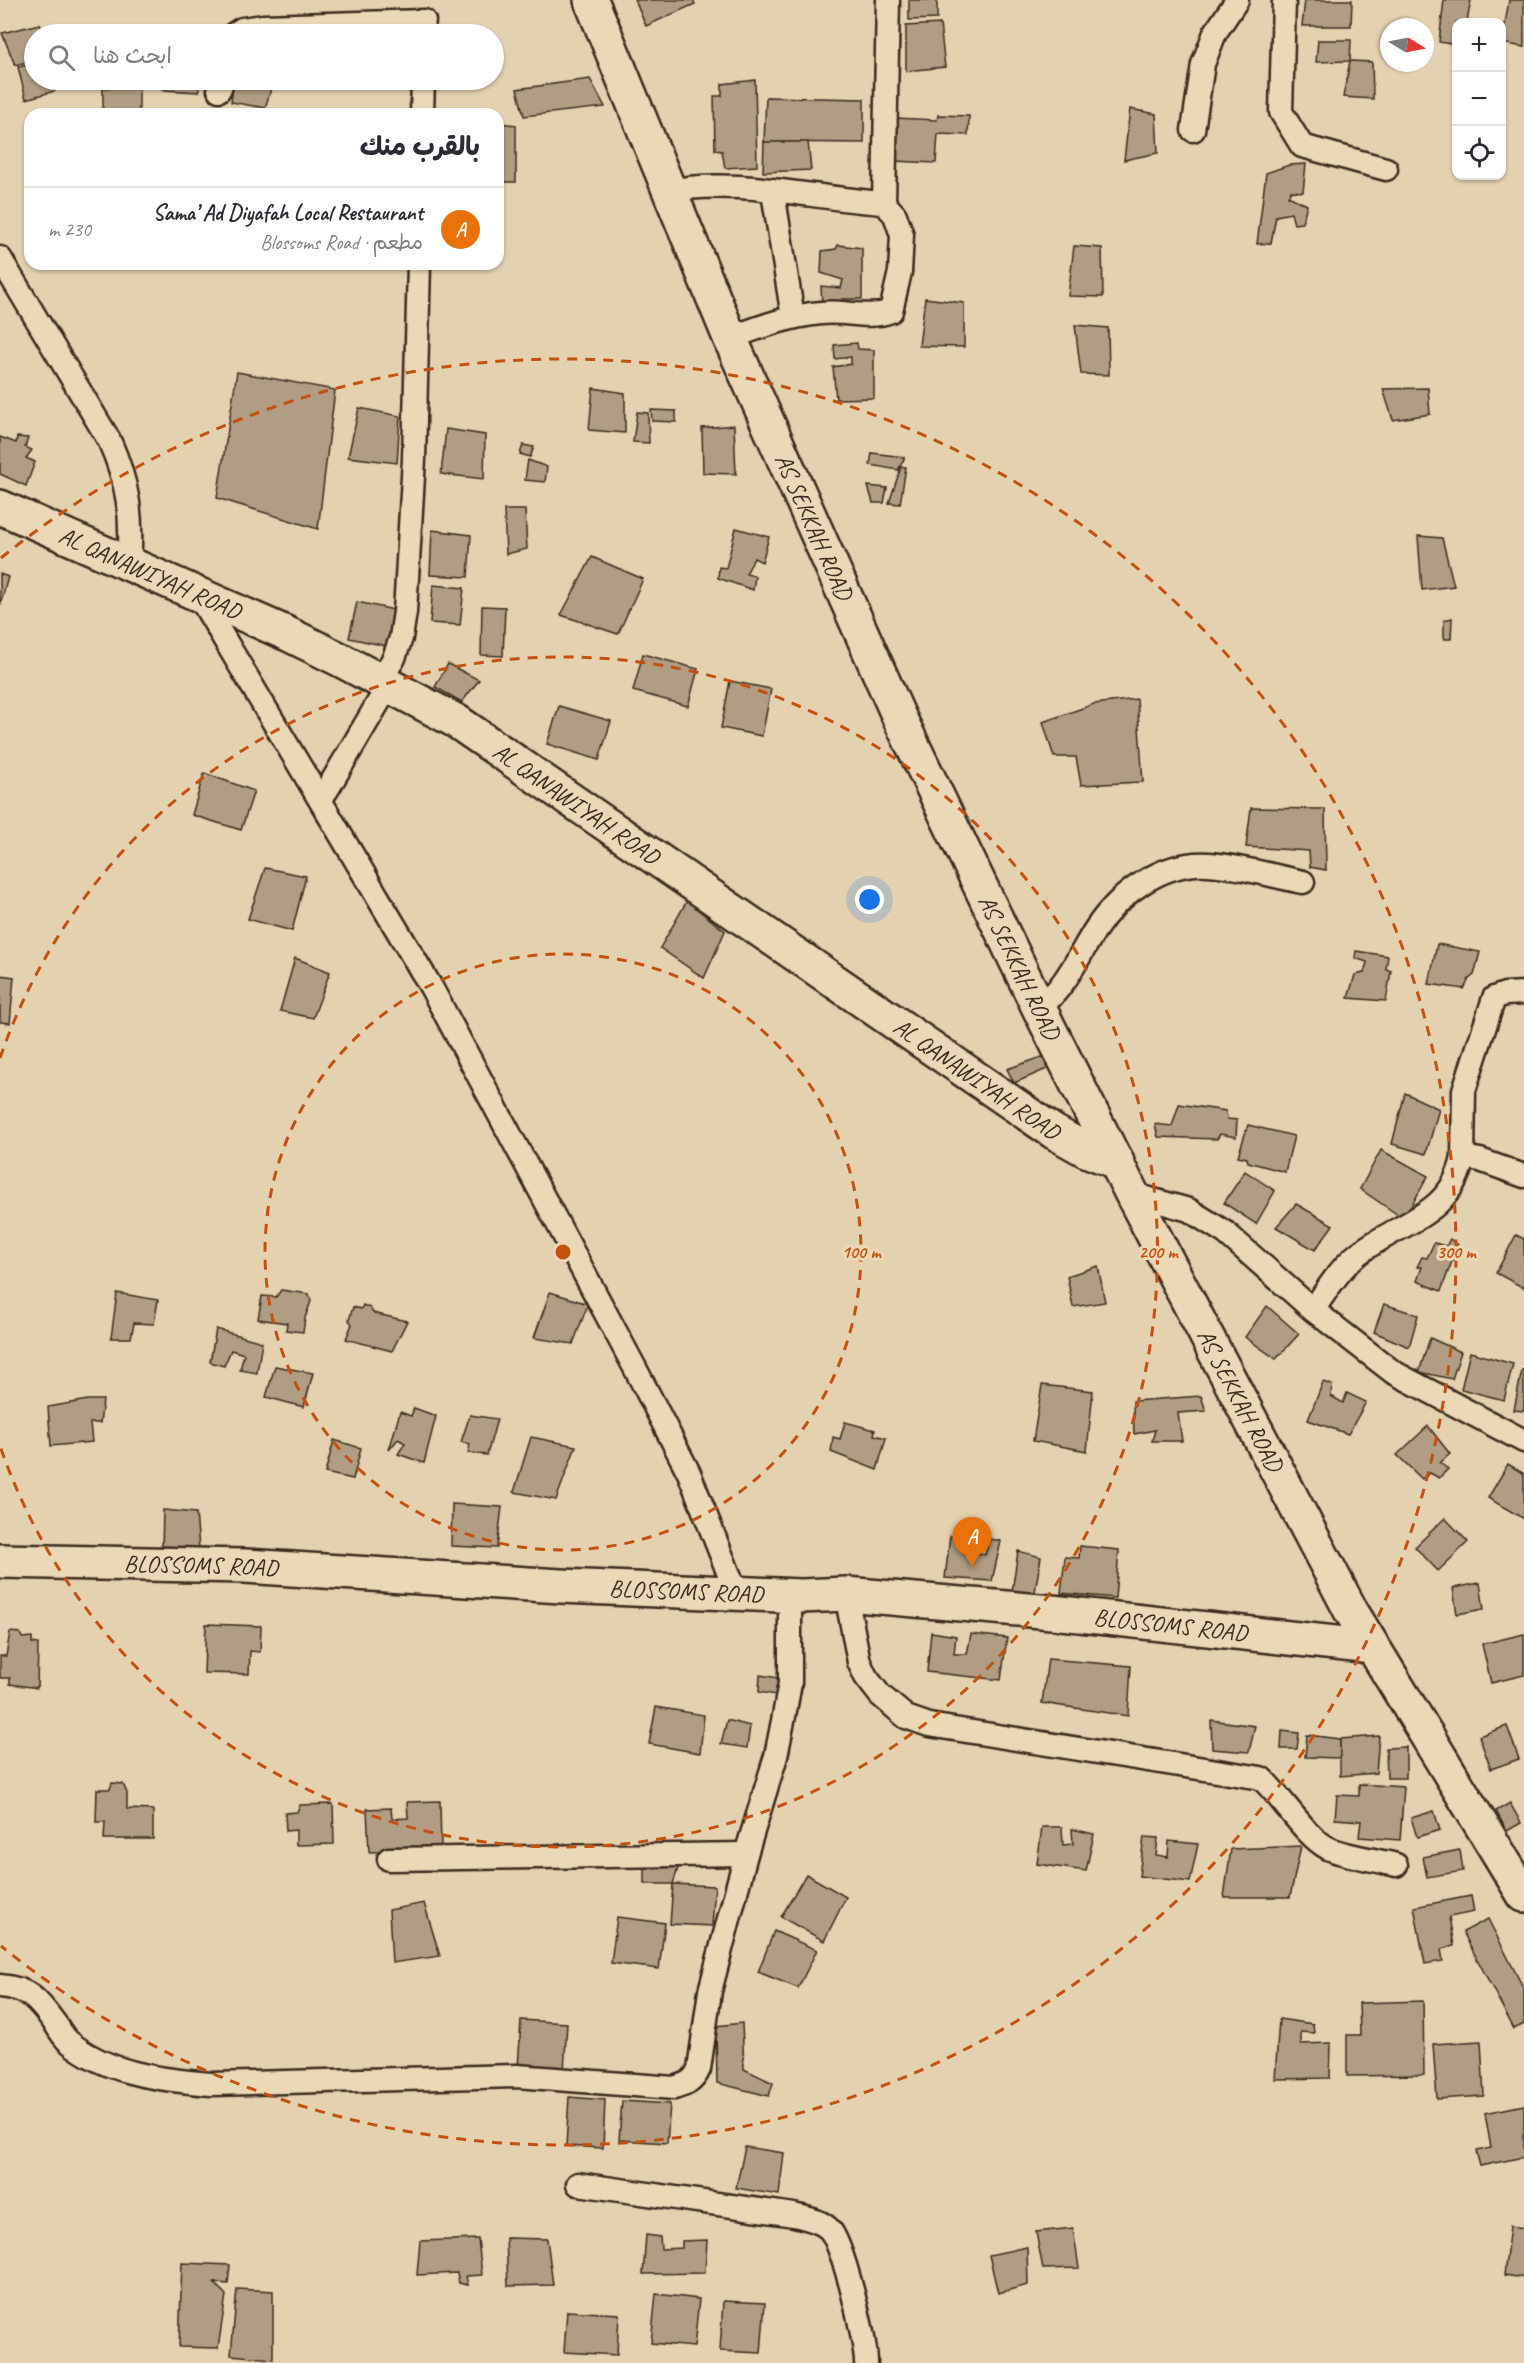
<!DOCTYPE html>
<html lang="ar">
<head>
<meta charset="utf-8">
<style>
	body { margin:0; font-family:Caveat,"Playpen Sans Arabic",sans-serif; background:#f2f2f3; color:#2b2b33; direction:rtl }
	.controls { position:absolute; right:18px; top:18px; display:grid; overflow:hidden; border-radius:12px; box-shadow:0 2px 4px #0004 }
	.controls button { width:54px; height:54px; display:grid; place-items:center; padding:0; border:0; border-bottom:2px solid #e1e1e2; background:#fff; color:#2b2b33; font:30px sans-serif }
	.compass { position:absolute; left:1380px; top:18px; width:54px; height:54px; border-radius:50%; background:#fff; box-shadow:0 2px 4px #0004; rotate:100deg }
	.you { position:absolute; left:870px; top:900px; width:21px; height:21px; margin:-15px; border:4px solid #fff; border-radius:50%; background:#1a73e8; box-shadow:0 0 0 9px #1a73e833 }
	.badge { display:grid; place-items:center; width:39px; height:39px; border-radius:50%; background:#db2777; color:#fff; font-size:20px; font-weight:700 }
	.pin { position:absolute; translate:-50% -50px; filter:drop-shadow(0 2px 3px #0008) }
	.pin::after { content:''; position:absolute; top:32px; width:21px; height:18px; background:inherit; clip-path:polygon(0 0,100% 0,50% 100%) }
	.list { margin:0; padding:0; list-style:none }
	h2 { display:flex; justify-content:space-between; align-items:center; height:78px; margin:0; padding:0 24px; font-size:26px }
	h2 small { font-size:20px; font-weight:400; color:#7c7c81 }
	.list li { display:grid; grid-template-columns:39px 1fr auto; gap:18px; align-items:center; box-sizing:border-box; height:84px; padding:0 24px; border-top:2px solid #e1e1e2 }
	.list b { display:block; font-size:22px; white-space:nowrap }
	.list p { margin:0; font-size:20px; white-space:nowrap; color:#7c7c81 }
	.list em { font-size:20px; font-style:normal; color:#7c7c81 }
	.icon { flex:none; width:33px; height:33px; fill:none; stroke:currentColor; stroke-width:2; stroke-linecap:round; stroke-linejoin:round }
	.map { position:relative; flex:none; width:1524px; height:2363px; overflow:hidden; direction:ltr }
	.search { position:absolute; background:#fff; box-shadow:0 2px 4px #0004; left:24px; top:24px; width:480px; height:66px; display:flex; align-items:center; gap:15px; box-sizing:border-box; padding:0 21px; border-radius:33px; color:#7c7c81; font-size:22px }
	.panel { position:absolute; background:#fff; box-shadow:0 2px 4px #0004; left:24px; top:108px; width:480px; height:162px; border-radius:18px; direction:rtl }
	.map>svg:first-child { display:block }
	.building { fill:#b09d83; stroke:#3b2a1e; stroke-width:1.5 }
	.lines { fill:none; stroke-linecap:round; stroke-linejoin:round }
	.street-casing { stroke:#3b2a1e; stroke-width:27 }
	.secondary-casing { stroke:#3b2a1e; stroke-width:38 }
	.primary-casing { stroke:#3b2a1e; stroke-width:38 }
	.street { stroke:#ebd8b6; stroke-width:22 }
	.secondary { stroke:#ebd8b6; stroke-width:33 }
	.primary { stroke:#ebd8b6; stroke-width:33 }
	.ring { fill:none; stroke:#c55010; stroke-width:3; stroke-dasharray:10 8 }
	.labels { text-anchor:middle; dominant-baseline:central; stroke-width:6; stroke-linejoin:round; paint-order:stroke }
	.street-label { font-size:24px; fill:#3b2a1e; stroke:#ebd8b6 }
	.centre { fill:#c55010; stroke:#ebd8b6; stroke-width:3 }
	.ring-label { font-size:18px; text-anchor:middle; font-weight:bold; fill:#c55010; stroke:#ebd8b6; stroke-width:6; stroke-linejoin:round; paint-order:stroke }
</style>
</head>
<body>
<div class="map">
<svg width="1524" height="2363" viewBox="0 0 1524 2363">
	<rect width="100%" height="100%" fill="#e4d1b0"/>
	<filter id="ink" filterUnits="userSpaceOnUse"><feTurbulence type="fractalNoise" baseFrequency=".0167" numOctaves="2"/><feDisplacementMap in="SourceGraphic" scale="12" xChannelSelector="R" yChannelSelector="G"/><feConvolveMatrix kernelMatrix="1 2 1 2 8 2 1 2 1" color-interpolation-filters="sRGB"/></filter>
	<g filter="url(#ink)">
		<!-- building -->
		<g class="building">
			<polygon points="635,0 693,0 695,4 646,26"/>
			<polygon points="909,0 937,0 937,19 909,20"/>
			<polygon points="1305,0 1352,0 1351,26 1302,26"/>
			<polygon points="1444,0 1471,0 1467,22 1456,22 1456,45 1439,42"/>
			<polygon points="1509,0 1524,0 1524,47 1502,43"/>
			<polygon points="40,24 43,34 34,34 34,60 15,65 2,33"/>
			<polygon points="940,24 945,67 906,71 906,26"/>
			<polygon points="1318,40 1351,40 1350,61 1316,62"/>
			<polygon points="1350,61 1372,62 1373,99 1343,97"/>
			<polygon points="34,64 34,80 54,80 55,91 26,99 18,67"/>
			<polygon points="590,79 605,107 524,116 517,89"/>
			<polygon points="116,80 139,80 139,114 103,114 103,88 116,87"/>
			<polygon points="163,80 198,80 199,92 162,90"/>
			<polygon points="234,80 274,80 265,108 231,102"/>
			<polygon points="755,80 757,166 725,168 722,151 715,150 714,96 722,96 722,84"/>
			<polygon points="766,97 864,99 864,143 764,142"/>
			<polygon points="1130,109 1156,114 1158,153 1124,160"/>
			<polygon points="938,115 969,116 968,135 938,134 936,163 893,161 895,118 937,120"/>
			<polygon points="498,123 516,125 516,182 498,182"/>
			<polygon points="764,142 808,142 811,170 763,172"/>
			<polygon points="1306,164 1303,192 1291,191 1288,196 1307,205 1302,223 1294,224 1291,213 1276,216 1271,243 1257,244 1266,173 1289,165"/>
			<polygon points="838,245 862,248 862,299 843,299 844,306 822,305 821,286 841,288 843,280 821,273 822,251 836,249"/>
			<polygon points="1074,246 1102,248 1103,297 1068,296"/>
			<polygon points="925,298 964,303 964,347 919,346"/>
			<polygon points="1075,325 1108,328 1109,375 1081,374"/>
			<polygon points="857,343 858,349 874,350 874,398 836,399 833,367 851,364 851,357 835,359 834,345"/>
			<polygon points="237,372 335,390 318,529 217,498"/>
			<polygon points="593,388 625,393 625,433 589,430"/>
			<polygon points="1428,388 1430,414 1393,420 1383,389"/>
			<polygon points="359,408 400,416 397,463 348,457"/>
			<polygon points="651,410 676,411 676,422 652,421"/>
			<polygon points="637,412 648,413 649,443 633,442"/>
			<polygon points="734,425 736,474 703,473 702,428"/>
			<polygon points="446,429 485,435 484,479 441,474"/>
			<polygon points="0,437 16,443 17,437 28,438 25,447 32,450 26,458 35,462 26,486 0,474"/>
			<polygon points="523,445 534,447 530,457 520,454"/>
			<polygon points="872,453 904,457 904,459 898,470 870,465"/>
			<polygon points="528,460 547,467 545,482 525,480"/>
			<polygon points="901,467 906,467 900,504 889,503"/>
			<polygon points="868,486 887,488 884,503 873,503"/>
			<polygon points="504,510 525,510 527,549 506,554"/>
			<polygon points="736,528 769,537 762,562 754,558 746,574 755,576 753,590 718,578 719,567 726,568"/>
			<polygon points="432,530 471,535 468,577 430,575"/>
			<polygon points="1418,536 1442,538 1454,586 1422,590"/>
			<polygon points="592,557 643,579 618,634 561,615"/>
			<polygon points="0,574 8,577 0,606"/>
			<polygon points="433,585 464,588 460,625 430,623"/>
			<polygon points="357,602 399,611 391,647 349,638"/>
			<polygon points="482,606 505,607 503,656 481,655"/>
			<polygon points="1452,618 1451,639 1444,639 1444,620"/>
			<polygon points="643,654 698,669 688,706 633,691"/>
			<polygon points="448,664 479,680 462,702 435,687"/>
			<polygon points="730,681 771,689 762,736 721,728"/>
			<polygon points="1137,699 1143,782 1081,785 1076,757 1054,757 1043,722 1094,704"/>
			<polygon points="559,706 611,721 599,760 547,744"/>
			<polygon points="204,773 254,791 241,830 192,815"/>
			<polygon points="1251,808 1325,809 1326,870 1310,867 1309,851 1246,847"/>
			<polygon points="265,868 306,876 292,931 248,919"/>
			<polygon points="687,901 725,931 704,978 660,948"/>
			<polygon points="1437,944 1480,952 1474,975 1469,979 1464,989 1429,984"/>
			<polygon points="1356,951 1388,956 1386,969 1391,971 1386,1001 1348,998 1355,975 1364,973 1367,962 1355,958"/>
			<polygon points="295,958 330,972 313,1018 280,1011"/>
			<polygon points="0,975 14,977 10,1023 0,1022"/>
			<polygon points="1045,1056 1047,1069 1014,1083 1007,1069"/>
			<polygon points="1405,1093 1439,1109 1426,1154 1392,1144"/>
			<polygon points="1179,1104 1226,1111 1227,1119 1237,1120 1236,1137 1220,1134 1217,1139 1158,1137 1155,1124 1172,1126"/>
			<polygon points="1248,1125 1294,1136 1285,1172 1248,1162 1247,1158 1238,1156"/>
			<polygon points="1381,1150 1428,1176 1404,1219 1360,1189"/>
			<polygon points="1245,1171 1275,1191 1256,1224 1224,1203"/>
			<polygon points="1296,1204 1333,1225 1315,1250 1276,1227"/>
			<polygon points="1516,1235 1524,1239 1524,1288 1496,1273"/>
			<polygon points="1450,1239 1458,1245 1441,1291 1417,1281 1422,1267 1417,1267 1422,1257 1427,1258 1434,1243 1446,1246"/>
			<polygon points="1098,1266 1105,1302 1073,1307 1067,1276"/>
			<polygon points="281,1290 309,1294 311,1301 305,1318 303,1332 286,1330 287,1323 258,1319 262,1296 276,1297"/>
			<polygon points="550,1292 588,1304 573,1344 534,1338"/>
			<polygon points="117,1293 158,1300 154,1324 134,1323 131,1338 111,1338"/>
			<polygon points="1384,1304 1418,1315 1409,1347 1374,1332"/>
			<polygon points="363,1305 370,1308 373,1313 407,1321 392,1351 346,1339 352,1324 349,1320 353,1307 361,1309"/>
			<polygon points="1267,1306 1299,1334 1276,1359 1245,1337"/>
			<polygon points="216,1329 262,1342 257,1373 240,1370 244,1354 231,1350 224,1366 210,1362"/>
			<polygon points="1430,1338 1461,1352 1452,1379 1419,1372"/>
			<polygon points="1470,1352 1513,1364 1504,1400 1461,1389"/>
			<polygon points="275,1366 313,1373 304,1407 266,1397"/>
			<polygon points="1522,1370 1524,1370 1524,1411 1514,1410"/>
			<polygon points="1323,1382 1332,1385 1331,1396 1343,1403 1347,1393 1366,1402 1348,1434 1308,1420"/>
			<polygon points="1042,1385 1093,1391 1087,1451 1033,1441"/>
			<polygon points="1201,1396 1206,1411 1178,1413 1182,1441 1152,1441 1155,1430 1134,1434 1133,1401"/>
			<polygon points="88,1400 103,1400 100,1423 90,1423 92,1442 51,1446 48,1407"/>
			<polygon points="414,1408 436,1416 424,1463 398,1454 405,1443 398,1439 389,1450 400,1412 411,1416"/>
			<polygon points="470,1415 497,1419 487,1455 468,1453 470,1444 461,1442"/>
			<polygon points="845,1422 875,1430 874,1435 886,1438 877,1470 831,1452 833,1437 840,1439"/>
			<polygon points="1428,1426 1450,1454 1440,1463 1448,1469 1439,1478 1430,1473 1422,1479 1397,1455"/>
			<polygon points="531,1437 576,1446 556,1500 514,1492"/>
			<polygon points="334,1440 361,1448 353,1479 325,1473"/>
			<polygon points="1508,1464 1524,1474 1524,1519 1488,1498"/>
			<polygon points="452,1504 502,1507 497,1548 451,1546"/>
			<polygon points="163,1510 196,1513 199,1548 162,1550"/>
			<polygon points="1445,1518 1468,1542 1438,1571 1415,1547"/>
			<polygon points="950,1536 982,1539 980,1554 985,1555 990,1539 1001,1541 992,1581 945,1578"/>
			<polygon points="1080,1546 1119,1550 1115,1598 1061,1593 1065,1557 1079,1558"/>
			<polygon points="1018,1551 1041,1557 1033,1603 1011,1599"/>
			<polygon points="1480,1583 1484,1609 1457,1614 1453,1588"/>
			<polygon points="206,1624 261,1626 260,1652 250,1651 249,1674 204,1673"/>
			<polygon points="10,1632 20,1633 22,1638 32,1637 32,1643 38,1644 37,1688 10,1684 10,1678 0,1678 0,1656 6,1656"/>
			<polygon points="931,1632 956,1636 954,1654 967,1654 971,1634 1007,1638 1001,1680 927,1672"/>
			<polygon points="1524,1634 1524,1675 1491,1683 1482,1644"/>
			<polygon points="1048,1659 1131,1666 1128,1716 1042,1703"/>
			<polygon points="760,1675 779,1678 775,1695 759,1692"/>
			<polygon points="656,1707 704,1715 700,1753 649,1744"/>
			<polygon points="727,1720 750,1726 747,1748 721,1744"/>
			<polygon points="1211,1720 1255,1726 1249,1752 1212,1749"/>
			<polygon points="1507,1726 1519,1759 1491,1769 1479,1736"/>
			<polygon points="1282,1731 1299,1733 1297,1749 1281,1749"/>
			<polygon points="1307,1735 1340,1739 1340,1758 1305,1757"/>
			<polygon points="1379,1736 1376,1773 1340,1776 1340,1739"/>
			<polygon points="1406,1747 1406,1778 1387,1778 1386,1748"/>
			<polygon points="112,1783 123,1784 127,1793 127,1809 153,1810 153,1839 104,1839 105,1822 96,1822 97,1789 110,1789"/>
			<polygon points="1359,1784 1404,1787 1400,1840 1359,1837 1361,1821 1335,1819 1337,1795 1359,1796"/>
			<polygon points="440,1801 441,1850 369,1852 367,1809 391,1808 392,1819 408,1818 407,1802"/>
			<polygon points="1510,1803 1521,1823 1507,1831 1496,1811"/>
			<polygon points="333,1804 334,1844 296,1845 296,1830 286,1831 285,1813 297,1812 300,1805"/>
			<polygon points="1434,1811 1440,1830 1417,1837 1411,1818"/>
			<polygon points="1042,1827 1062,1827 1063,1845 1073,1844 1072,1829 1094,1834 1086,1871 1037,1864"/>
			<polygon points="1144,1837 1158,1838 1156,1855 1168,1857 1169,1841 1198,1844 1190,1882 1139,1876"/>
			<polygon points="1301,1846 1290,1897 1224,1897 1231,1849"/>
			<polygon points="1460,1850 1463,1871 1427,1877 1423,1857"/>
			<polygon points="679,1865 673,1884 645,1884 645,1866"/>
			<polygon points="806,1874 846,1897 824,1941 781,1917"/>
			<polygon points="673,1884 715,1886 712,1926 670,1924"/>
			<polygon points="1471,1896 1474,1912 1449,1917 1454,1946 1441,1949 1443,1961 1425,1964 1414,1907"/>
			<polygon points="424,1903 440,1956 392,1963 389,1910"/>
			<polygon points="617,1917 665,1923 659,1969 611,1963"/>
			<polygon points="1488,1919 1524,1989 1524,2024 1514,2029 1463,1932"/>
			<polygon points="774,1931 817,1950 798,1988 758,1972"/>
			<polygon points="1423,2001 1424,2075 1347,2076 1347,2035 1360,2035 1359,2003"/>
			<polygon points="1279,2019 1313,2024 1314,2033 1301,2032 1301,2044 1331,2043 1330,2078 1275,2079"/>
			<polygon points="521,2020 567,2023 564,2071 518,2069"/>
			<polygon points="742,2023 744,2069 773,2083 769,2096 717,2083 716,2026"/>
			<polygon points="1481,2041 1484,2096 1437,2099 1433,2044"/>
			<polygon points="569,2097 605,2100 603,2148 566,2146"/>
			<polygon points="622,2101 670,2104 667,2143 619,2140"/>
			<polygon points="1524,2105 1524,2157 1480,2166 1476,2151 1491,2148 1485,2113"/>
			<polygon points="745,2147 784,2153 779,2195 736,2188"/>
			<polygon points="1510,2226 1524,2228 1524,2278 1504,2275"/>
			<polygon points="1073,2228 1079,2268 1043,2269 1036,2232"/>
			<polygon points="646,2235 660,2237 661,2249 682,2248 682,2241 707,2240 705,2273 643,2274"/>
			<polygon points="506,2238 547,2239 553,2285 508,2286"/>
			<polygon points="478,2239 482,2275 466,2276 468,2285 459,2283 457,2273 417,2275 420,2241"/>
			<polygon points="1027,2247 1028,2285 998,2293 989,2255"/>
			<polygon points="182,2263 230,2265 228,2284 214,2283 226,2295 218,2348 179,2347"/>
			<polygon points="237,2289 273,2291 273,2359 231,2355"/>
			<polygon points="656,2294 699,2299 694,2347 651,2343"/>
			<polygon points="723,2301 765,2303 761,2353 720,2351"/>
			<polygon points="567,2311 619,2314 617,2355 564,2352"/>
		</g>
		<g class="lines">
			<!-- street casing -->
			<g class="street-casing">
				<g id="street">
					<polyline points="1284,0 1281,112 1302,146 1386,169"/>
					<polyline points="234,34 242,29 263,26 424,21"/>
					<polyline points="219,90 223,80"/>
					<polyline points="422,114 423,80"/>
					<polyline points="1193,130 1203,64 1215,33 1237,0"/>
					<path d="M668,191C736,177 815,199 884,203L895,215L902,235L900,272L891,311C868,320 845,310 821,313C789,316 760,327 730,338"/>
					<polyline points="773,192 793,317"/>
					<polyline points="884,203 888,0"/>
					<path d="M0,258L109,440C128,482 133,517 129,563"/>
					<polyline points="197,593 431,987 635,1368 689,1473 736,1592"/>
					<polyline points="380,681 394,658 401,638 405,612 414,459 419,264"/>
					<polyline points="320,798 327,790 388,686"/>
					<path d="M1039,1008C1065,988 1078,957 1095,930C1119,893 1163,861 1209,864C1240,866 1272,876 1303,882"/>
					<polyline points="1463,1157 1464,1090 1494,998 1505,994 1524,993"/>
					<polyline points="1132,1194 1189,1210 1226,1233 1313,1310 1393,1372 1524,1441"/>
					<path d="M1313,1310C1326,1291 1340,1268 1359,1253C1400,1222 1452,1215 1463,1157L1480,1160L1524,1176"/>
					<path d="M846,1594L859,1662L866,1677L880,1695L906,1717L929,1725L1261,1778C1282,1797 1305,1836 1328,1848C1344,1856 1378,1860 1396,1865"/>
					<polyline points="389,1859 746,1854"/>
					<path d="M0,1986C31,1988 40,2003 57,2026C60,2031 64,2037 68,2041C107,2074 162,2080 211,2084L517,2076L674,2088C687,2084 693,2082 699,2069L710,1991L746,1854L776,1756L784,1716L790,1683V1594"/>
					<path d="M578,2184L794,2215C805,2218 820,2220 829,2229C843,2242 866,2341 866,2363"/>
				</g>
			</g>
			<!-- secondary casing -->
			<g class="secondary-casing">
				<g id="secondary">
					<path id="s1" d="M0,507L288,634L339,659L456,721L1054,1132L1086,1150L1117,1162"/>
					<path id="s2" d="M0,1561L245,1566L561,1586L801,1596L846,1594L1052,1612L1372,1647"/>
				</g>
			</g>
			<!-- primary casing -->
			<g class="primary-casing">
				<g id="primary">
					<path id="s3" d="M591,0L730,338L899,717L1039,1008L1132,1194L1351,1611L1524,1895"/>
				</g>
			</g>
			<!-- street -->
			<use href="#street" class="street"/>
			<!-- secondary -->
			<use href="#secondary" class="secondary"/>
			<!-- primary -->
			<use href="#primary" class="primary"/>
		</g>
	</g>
	<!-- distance rings -->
	<g class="ring">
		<circle cx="563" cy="1252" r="298"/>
		<path d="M0 1058A595 595 0 1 1 0 1446"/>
		<path d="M1 558A893 893 0 1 1 1 1946"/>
	</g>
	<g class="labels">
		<!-- street labels -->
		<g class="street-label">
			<text stroke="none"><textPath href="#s3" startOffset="572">AS SEKKAH ROAD</textPath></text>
			<text stroke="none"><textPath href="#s1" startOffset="164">AL QANAWIYAH ROAD</textPath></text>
			<text stroke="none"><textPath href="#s1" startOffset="650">AL QANAWIYAH ROAD</textPath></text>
			<text stroke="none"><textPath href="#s3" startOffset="1058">AS SEKKAH ROAD</textPath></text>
			<text stroke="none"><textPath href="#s1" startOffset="1136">AL QANAWIYAH ROAD</textPath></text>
			<text stroke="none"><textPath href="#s3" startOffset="1544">AS SEKKAH ROAD</textPath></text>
			<text stroke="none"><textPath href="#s2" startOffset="201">BLOSSOMS ROAD</textPath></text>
			<text stroke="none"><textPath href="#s2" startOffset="687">BLOSSOMS ROAD</textPath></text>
			<text stroke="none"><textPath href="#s2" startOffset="1173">BLOSSOMS ROAD</textPath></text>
		</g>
	</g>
	<circle cx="563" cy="1252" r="9" class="centre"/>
	<g class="ring-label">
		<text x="861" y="1258">100 m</text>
		<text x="1158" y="1258">200 m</text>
		<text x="1456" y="1258">300 m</text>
	</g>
</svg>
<div class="controls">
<button>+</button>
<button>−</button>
<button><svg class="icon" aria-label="locate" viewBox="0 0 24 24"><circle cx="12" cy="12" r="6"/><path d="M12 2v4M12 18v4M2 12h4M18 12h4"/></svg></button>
</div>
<svg class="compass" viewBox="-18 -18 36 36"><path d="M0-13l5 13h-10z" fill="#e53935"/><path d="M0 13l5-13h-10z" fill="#7c7c81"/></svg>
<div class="you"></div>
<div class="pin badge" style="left:972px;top:1567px;background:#e8710a">A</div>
<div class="search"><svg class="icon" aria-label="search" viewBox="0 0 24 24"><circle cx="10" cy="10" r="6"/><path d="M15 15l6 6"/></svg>ابحث هنا</div>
<section class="panel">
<h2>بالقرب منك<small></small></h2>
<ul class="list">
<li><span class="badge" style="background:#e8710a">A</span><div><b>Sama’ Ad Diyafah Local Restaurant</b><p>مطعم · Blossoms Road</p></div><em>230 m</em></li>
</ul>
</section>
</div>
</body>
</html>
